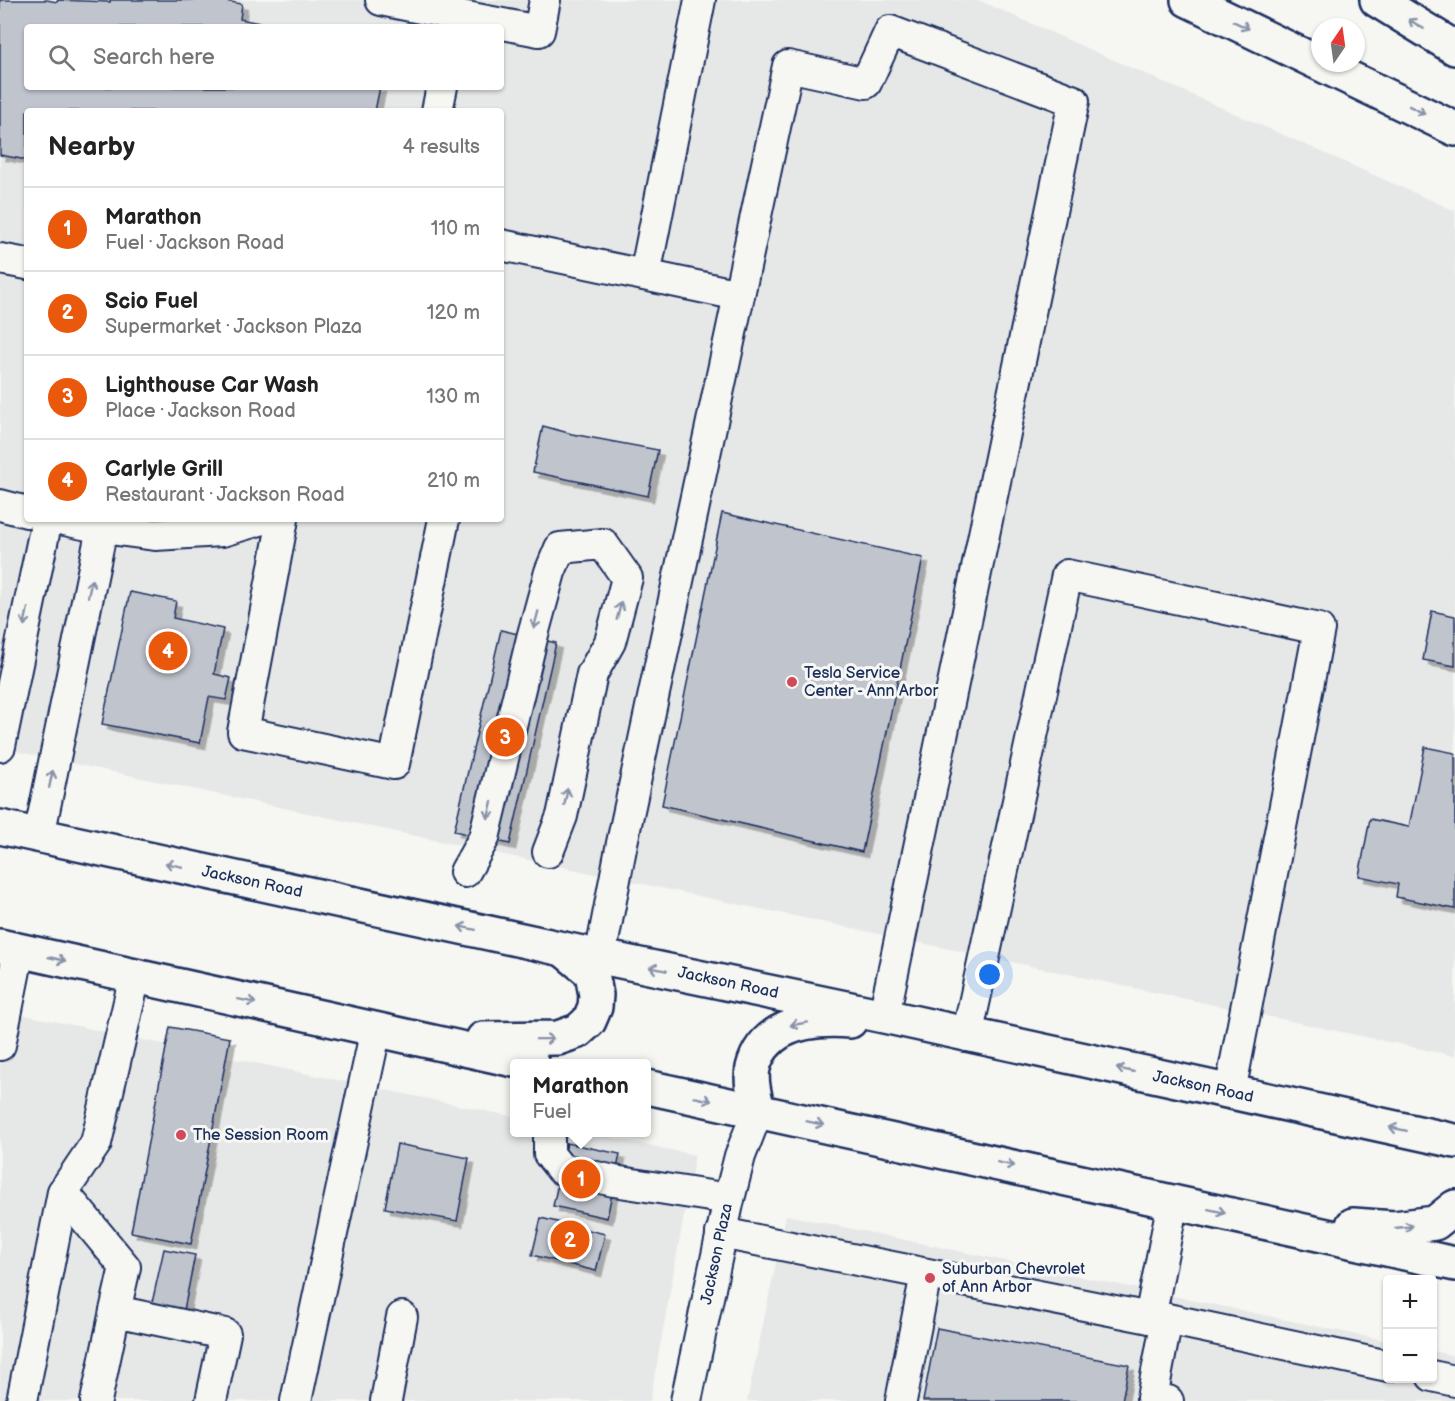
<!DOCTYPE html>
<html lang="en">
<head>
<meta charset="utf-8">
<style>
	body { margin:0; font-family:"Balsamiq Sans",sans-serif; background:#f6f6f6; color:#222 }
	.controls { position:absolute; right:18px; bottom:18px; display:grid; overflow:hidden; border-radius:6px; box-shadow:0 2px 4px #0004 }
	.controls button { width:54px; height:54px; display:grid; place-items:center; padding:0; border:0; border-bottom:2px solid #e0e0e0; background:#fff; color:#222; font:30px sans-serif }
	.compass { position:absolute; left:1311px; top:18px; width:54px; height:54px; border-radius:50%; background:#fff; box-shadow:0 2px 4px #0004; rotate:13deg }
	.you { position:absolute; left:990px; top:975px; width:21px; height:21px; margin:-15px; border:4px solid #fff; border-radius:50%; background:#1a73e8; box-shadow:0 0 0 9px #1a73e833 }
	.badge { display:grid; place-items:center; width:39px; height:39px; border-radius:50%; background:#ea580c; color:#fff; font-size:20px; font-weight:700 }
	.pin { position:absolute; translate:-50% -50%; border:3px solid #fff; box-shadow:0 2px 6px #0006 }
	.popup { position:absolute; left:510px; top:1059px; width:141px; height:78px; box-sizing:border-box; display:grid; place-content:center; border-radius:6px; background:#fff; filter:drop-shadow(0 2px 4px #0005); font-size:20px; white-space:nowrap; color:#767676 }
	.popup b { font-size:22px; color:#222 }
	.popup::after { content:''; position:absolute; left:50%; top:100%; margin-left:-12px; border:12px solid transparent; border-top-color:#fff }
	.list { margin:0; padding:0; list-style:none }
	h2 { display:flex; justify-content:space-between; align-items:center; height:78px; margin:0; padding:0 24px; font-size:26px }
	h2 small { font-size:20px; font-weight:400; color:#767676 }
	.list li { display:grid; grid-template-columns:39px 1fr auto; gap:18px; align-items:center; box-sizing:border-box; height:84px; padding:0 24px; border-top:2px solid #e0e0e0 }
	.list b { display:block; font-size:22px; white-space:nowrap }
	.list p { margin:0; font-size:20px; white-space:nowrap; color:#767676 }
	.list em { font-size:20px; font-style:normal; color:#767676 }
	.icon { flex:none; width:33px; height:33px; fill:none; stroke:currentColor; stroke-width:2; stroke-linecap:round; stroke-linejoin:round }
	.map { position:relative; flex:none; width:1455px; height:1401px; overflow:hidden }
	.search { position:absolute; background:#fff; box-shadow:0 2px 4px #0004; left:24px; top:24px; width:480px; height:66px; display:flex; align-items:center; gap:15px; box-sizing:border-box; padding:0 21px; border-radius:6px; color:#767676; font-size:22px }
	.panel { position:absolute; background:#fff; box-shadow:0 2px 4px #0004; left:24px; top:108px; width:480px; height:414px; border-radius:6px }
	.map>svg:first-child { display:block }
	.built { fill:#e6e7e7; fill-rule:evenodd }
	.building { fill:#c0c4cd; stroke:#1b2f5e; stroke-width:1.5; filter:url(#shadow) }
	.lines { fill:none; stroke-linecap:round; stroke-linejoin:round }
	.minor-casing { stroke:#1b2f5e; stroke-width:34 }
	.major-casing { stroke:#1b2f5e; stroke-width:38 }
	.highway-casing { stroke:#1b2f5e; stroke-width:38 }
	.minor { stroke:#f6f6f2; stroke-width:30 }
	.major { stroke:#f6f6f2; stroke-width:33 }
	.highway { stroke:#f6f6f2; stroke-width:33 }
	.oneway { stroke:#8892a8 }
	.poi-dot { fill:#d1495b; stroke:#f6f6f2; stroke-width:2 }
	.labels { text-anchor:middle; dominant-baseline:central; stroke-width:6; stroke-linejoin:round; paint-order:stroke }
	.poi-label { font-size:16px; fill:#1b2f5e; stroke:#f6f6f2; text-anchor:start }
	.street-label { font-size:16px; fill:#1b2f5e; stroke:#f6f6f2 }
</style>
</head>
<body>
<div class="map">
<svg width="1455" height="1401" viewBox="0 0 1455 1401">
	<defs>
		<filter id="shadow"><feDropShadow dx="5.5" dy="5.5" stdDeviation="0" flood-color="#0004"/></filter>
	</defs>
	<rect width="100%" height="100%" fill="#f6f6f2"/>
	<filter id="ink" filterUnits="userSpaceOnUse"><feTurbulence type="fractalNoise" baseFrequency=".0167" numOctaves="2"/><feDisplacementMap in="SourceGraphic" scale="12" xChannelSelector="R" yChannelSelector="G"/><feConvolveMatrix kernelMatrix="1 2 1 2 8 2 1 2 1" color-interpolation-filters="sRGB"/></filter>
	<g filter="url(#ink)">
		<!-- built -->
		<g class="built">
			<path d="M0,0H978L1455,211V1056L0,748ZM27,27H501V87H27ZM27,111H501V519H27Z"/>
			<polygon points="0,1010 515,1117 515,1132 589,1133 695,1155 650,1401 0,1401"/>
			<polygon points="786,1215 1387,1341 1388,1378 1432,1378 1433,1351 1455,1356 1455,1401 747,1401"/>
		</g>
		<!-- building -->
		<g class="building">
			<polygon points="0,0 47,0 57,2 58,0 110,2 110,0 220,0 242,4 240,19 279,27 27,27 27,87 380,87 375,111 27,111 27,160 0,155"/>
			<polygon points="543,426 572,434 658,450 648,496 533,472"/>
			<polygon points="722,513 923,558 862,852 662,805"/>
			<polygon points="130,592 176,601 173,618 223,629 214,674 231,678 226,700 209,697 200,743 102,724"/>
			<polygon points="1432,611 1455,616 1455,666 1423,660"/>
			<polygon points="501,630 556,643 510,844 454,831"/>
			<polygon points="1425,747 1455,753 1455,909 1396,897 1398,884 1359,876 1370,819 1409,827"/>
			<polygon points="170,1027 230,1038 191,1244 131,1232"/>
			<polygon points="567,1143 620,1154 607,1218 553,1206"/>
			<polygon points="397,1144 469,1158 457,1221 385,1208"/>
			<polygon points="541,1218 605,1234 596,1271 532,1255"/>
			<polygon points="164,1249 195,1255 184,1310 152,1303"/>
			<polygon points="937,1328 1129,1365 1122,1401 923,1401"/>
		</g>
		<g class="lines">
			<!-- minor casing -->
			<g class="minor-casing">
				<g id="minor">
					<polyline points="381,0 456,15 453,27"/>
					<polyline points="456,15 539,31 545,0"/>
					<polyline points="437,111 442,87"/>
					<polyline points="501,245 739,295"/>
					<polyline points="0,259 27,264"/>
					<polyline points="645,275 700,0"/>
					<polyline points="0,505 27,512"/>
					<polyline points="60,519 102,528 155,535 222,531 263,519"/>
					<polyline points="283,519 243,732 394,764 444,519"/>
					<polyline points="0,746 47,519"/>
					<polyline points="39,836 102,528"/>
					<polyline points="465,872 484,838 532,638 550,572 560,548 603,544 627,578 610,642 592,674 562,816 548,852"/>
					<polyline points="600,957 622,843 788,66 866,83 890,31 1074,101 884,1016"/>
					<polyline points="967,1036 1067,575 1319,629 1230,1092"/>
					<polyline points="0,1045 19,950"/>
					<polyline points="549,1132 549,1154 561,1169 614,1181 729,1199"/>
					<polyline points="63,1192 125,1267 115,1311"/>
					<polyline points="1173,1201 1150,1318 1167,1319 1388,1366"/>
					<polyline points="721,1233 1150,1318"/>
					<polyline points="1167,1319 1152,1398 1168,1401"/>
					<polyline points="1432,1376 1455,1381"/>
					<polyline points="22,1401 63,1192 96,1143 135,976"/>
					<polyline points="96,1401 115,1311 225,1334 211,1401"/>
					<polyline points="296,1401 376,1029"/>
					<polyline points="386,1401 402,1317"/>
					<polyline points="686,1401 729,1199 740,1156 758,1110"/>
					<polyline points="901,1401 926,1274"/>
				</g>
			</g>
			<!-- major casing -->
			<g class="major-casing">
				<g id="major">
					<polyline points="0,827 563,949 884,1016 1455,1141"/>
					<polyline points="0,946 532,1064"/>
					<polyline points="483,1039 558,1038 578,1031 589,1021 595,1007 596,995 592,973 563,949"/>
					<polyline points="647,1087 1455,1264"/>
					<path d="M758,1110C755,1097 750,1082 753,1068C764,1024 811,1018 850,1021"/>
					<polyline points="1353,1225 1394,1228 1435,1223 1455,1207"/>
				</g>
			</g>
			<!-- highway casing -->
			<g class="highway-casing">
				<g id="highway">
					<polyline points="1188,0 1455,129"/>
					<polyline points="1377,0 1455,48"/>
				</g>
			</g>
			<!-- minor -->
			<use href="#minor" class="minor"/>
			<!-- major -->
			<use href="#major" class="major"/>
			<!-- highway -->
			<use href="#highway" class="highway"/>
		</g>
		<!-- one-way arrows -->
		<defs><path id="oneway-shaft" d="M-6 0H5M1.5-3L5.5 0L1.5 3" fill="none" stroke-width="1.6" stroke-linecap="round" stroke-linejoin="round" transform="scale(1.5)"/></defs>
		<g class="oneway">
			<use href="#oneway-shaft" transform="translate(1416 24) rotate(-148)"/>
			<use href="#oneway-shaft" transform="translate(1241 25) rotate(26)"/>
			<use href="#oneway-shaft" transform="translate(1417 110) rotate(27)"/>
			<use href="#oneway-shaft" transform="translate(90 588) rotate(-78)"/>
			<use href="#oneway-shaft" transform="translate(619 611) rotate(-75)"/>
			<use href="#oneway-shaft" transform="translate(26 617) rotate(102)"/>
			<use href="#oneway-shaft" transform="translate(536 620) rotate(105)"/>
			<use href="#oneway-shaft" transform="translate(51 779) rotate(-78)"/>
			<use href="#oneway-shaft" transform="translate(566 797) rotate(-78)"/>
			<use href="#oneway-shaft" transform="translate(490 810) rotate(103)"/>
			<use href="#oneway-shaft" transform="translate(174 865) rotate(-168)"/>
			<use href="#oneway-shaft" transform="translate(467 928) rotate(-168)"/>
			<use href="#oneway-shaft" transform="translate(57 959) rotate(13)"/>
			<use href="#oneway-shaft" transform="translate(658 969) rotate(-168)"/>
			<use href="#oneway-shaft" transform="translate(247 1001) rotate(12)"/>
			<use href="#oneway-shaft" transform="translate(799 1024) rotate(170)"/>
			<use href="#oneway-shaft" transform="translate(545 1039) rotate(-1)"/>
			<use href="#oneway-shaft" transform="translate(1125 1070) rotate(-168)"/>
			<use href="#oneway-shaft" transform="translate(703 1099) rotate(12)"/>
			<use href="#oneway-shaft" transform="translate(815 1123) rotate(12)"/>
			<use href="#oneway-shaft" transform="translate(1398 1129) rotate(-168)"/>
			<use href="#oneway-shaft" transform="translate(1006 1164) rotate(12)"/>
			<use href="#oneway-shaft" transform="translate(1217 1211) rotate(12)"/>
			<use href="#oneway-shaft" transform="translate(1404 1227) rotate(-6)"/>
		</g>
	</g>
	<!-- markers -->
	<g class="poi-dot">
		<circle cx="792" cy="682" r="6"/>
		<circle cx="181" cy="1135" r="6"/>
		<circle cx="930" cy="1278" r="6"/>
	</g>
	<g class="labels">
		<!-- poi labels -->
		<g class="poi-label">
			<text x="804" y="673">Tesla Service<tspan x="804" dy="18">Center - Ann Arbor</tspan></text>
			<text x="193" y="1135">The Session Room</text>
			<text x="942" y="1269">Suburban Chevrolet<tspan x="942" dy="18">of Ann Arbor</tspan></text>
		</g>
		<!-- street labels -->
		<g class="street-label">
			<text transform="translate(252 882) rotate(12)">Jackson Road</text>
			<text transform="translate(728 983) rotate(12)">Jackson Road</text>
			<text transform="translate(1203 1087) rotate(12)">Jackson Road</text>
			<text transform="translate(717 1254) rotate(-78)">Jackson Plaza</text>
		</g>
	</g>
</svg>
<div class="controls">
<button>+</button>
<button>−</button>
</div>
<svg class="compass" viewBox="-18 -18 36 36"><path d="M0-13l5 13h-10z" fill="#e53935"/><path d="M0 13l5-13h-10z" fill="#767676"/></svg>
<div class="you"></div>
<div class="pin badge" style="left:581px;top:1179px">1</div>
<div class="popup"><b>Marathon</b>Fuel</div>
<div class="pin badge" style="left:570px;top:1240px">2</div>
<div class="pin badge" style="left:505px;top:737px">3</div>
<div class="pin badge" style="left:168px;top:651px">4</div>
<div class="search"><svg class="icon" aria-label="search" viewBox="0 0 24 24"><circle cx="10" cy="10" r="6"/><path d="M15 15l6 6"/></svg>Search here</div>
<section class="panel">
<h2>Nearby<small>4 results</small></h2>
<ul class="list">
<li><span class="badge">1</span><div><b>Marathon</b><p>Fuel · Jackson Road</p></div><em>110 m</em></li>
<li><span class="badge">2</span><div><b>Scio Fuel</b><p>Supermarket · Jackson Plaza</p></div><em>120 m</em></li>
<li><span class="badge">3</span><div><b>Lighthouse Car Wash</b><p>Place · Jackson Road</p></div><em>130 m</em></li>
<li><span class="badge">4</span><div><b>Carlyle Grill</b><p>Restaurant · Jackson Road</p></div><em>210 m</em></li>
</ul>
</section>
</div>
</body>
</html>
